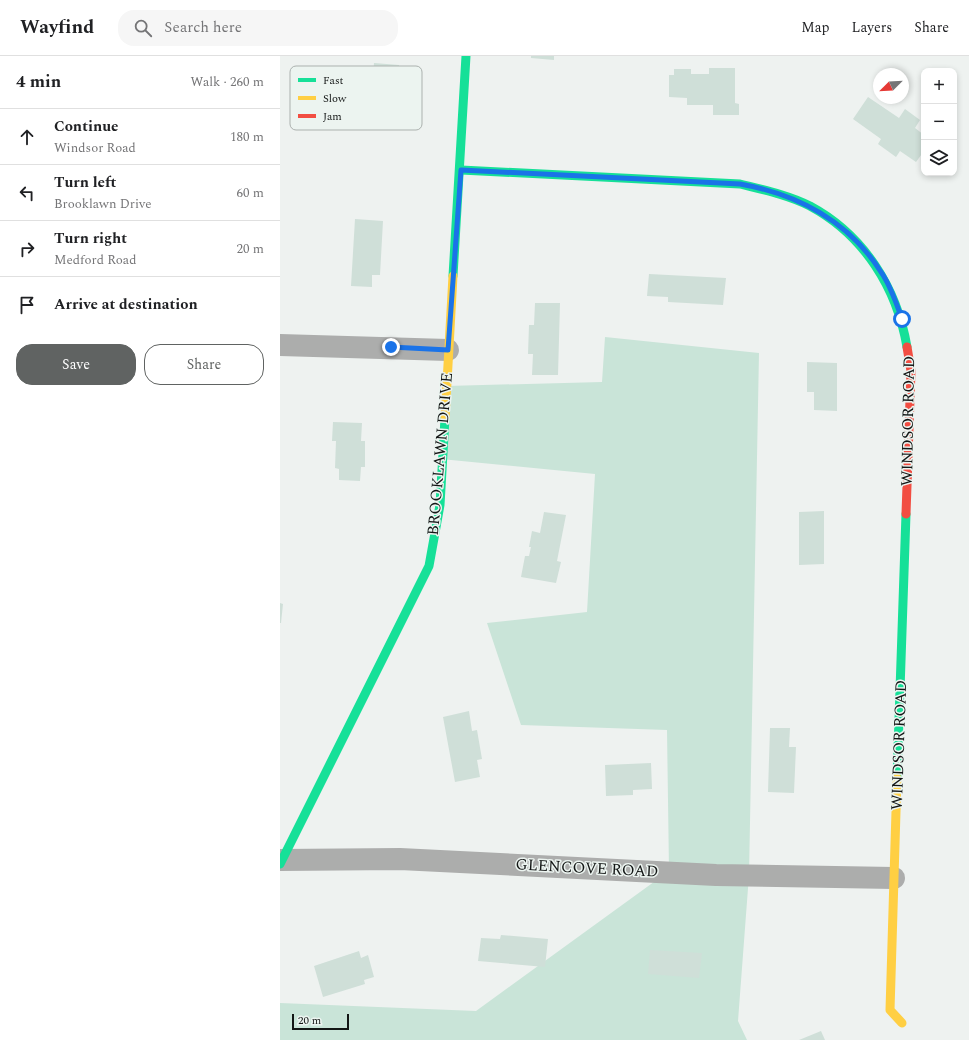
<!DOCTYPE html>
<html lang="en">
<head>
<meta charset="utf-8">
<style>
	body { margin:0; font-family:Spectral,serif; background:#f6f6f6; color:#202124 }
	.controls { position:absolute; right:12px; top:12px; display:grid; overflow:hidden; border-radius:8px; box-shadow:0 2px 6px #0003 }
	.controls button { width:36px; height:36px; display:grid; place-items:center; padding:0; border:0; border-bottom:1px solid #e0e0e0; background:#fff; color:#202124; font:20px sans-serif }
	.compass { position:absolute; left:593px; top:12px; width:36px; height:36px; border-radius:50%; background:#fff; box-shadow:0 2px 6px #0003; rotate:246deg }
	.scale { position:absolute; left:12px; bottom:10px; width:57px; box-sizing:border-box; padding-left:4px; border:2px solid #131615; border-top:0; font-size:11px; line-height:14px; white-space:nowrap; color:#131615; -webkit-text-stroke:3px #ecf4f0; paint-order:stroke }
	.stop { position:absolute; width:12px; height:12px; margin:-9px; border:3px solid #1a73e8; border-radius:50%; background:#fff }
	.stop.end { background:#1a73e8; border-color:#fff; box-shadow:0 1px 4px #0008 }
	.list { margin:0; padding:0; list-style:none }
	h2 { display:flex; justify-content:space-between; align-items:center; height:52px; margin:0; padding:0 16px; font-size:17px }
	h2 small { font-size:13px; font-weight:400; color:#757577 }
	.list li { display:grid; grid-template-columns:26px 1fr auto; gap:12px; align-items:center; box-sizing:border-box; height:56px; padding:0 16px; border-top:1px solid #e0e0e0 }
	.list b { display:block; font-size:15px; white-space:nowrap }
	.list p { margin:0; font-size:13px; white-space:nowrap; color:#757577 }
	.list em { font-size:13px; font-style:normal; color:#757577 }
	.actions { display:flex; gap:8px; padding:12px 16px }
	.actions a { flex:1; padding:9px 0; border:1px solid #606362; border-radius:16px; text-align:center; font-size:14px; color:#606362 }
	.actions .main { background:#606362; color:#fff }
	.icon { flex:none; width:22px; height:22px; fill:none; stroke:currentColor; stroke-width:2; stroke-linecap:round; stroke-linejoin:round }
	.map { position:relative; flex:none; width:689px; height:984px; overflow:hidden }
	header { display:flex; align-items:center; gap:24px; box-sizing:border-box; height:56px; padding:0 20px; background:#fff; border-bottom:1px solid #e0e0e0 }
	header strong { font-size:19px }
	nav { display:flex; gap:22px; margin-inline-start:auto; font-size:14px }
	.search { width:280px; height:36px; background:#f6f6f6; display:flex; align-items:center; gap:10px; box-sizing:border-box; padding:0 14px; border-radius:16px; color:#757577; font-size:15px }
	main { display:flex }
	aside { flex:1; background:#fff }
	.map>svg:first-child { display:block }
	.green { fill:#c9e4d8 }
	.building { fill:#cfdfd8 }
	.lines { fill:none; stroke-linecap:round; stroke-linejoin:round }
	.street { stroke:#acadac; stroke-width:22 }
	.fast { stroke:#16e098; stroke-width:9 }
	.slow { stroke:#ffcf43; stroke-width:9 }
	.jam { stroke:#f24e42; stroke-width:9 }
	.route { stroke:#1a73e8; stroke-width:5 }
	.labels { text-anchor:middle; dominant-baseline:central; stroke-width:3; stroke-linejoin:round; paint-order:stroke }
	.street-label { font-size:16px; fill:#131615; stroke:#ecf4f0 }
	.key { fill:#ecf4f0; stroke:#abb1ae; stroke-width:1 }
	.key-label { font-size:11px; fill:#131615 }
</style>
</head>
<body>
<header>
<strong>Wayfind</strong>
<div class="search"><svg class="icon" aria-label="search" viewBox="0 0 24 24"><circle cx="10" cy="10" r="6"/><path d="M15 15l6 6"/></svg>Search here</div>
<nav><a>Map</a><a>Layers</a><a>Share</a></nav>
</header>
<main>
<aside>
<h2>4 min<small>Walk · 260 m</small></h2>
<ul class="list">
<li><svg class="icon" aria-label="ahead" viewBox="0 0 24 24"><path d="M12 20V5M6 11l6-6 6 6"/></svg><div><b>Continue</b><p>Windsor Road</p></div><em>180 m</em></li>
<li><svg class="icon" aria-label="left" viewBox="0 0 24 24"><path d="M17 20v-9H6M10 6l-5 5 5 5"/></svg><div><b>Turn left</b><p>Brooklawn Drive</p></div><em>60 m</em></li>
<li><svg class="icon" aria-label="right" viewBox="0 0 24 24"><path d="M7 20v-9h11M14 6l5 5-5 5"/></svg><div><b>Turn right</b><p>Medford Road</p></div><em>20 m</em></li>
<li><svg class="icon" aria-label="arrive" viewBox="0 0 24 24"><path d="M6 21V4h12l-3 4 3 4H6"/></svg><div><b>Arrive at destination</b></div></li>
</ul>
<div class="actions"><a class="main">Save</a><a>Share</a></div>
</aside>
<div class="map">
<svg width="689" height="984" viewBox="0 0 689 984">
	<rect width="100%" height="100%" fill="#eef2f0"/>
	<!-- green -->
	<polygon class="green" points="325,281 479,297 469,819 458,965 467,984 0,984 0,947 196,955 389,815 387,674 241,669 207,567 307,556 315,418 161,403 166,330 322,326"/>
	<!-- building -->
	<g class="building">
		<polygon points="251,0 274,0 274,4 251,2"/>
		<polygon points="94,7 119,9 118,30 122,30 120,65 96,63 96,54 90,54"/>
		<polygon points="429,12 455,12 455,47 459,48 459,59 433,59 433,49 407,49 407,42 389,41 389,19 394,19 394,13 411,13 411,18 429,18"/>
		<polygon points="588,41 619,62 625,53 640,64 635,72 644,79 644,95 636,106 620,95 616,101 598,88 601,83 573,63"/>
		<polygon points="75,163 103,165 100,219 92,219 92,231 71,230"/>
		<polygon points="369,218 446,222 443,249 388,246 388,241 367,240"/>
		<polygon points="255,247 280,247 278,319 252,319 253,298 248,298 249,269 254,269"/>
		<polygon points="527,306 557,307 557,355 534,354 534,336 527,336"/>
		<polygon points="53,366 82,367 81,385 85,385 85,411 81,411 80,425 59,424 59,413 55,412 56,385 52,385"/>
		<polygon points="544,455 544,508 519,509 519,456"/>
		<polygon points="264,456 286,459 277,505 281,506 276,527 241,521 245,500 249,500 251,491 249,491 252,475 260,477"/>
		<polygon points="0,547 3,548 1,567 0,567"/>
		<polygon points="189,655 192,675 197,674 202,703 197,704 200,721 175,726 163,661"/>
		<polygon points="490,672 510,672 509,691 516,691 514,737 488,736"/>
		<polygon points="371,707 372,733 353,734 353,739 326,740 325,709"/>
		<polygon points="221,879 268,883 265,911 198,905 201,882 220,883"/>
		<polygon points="370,894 422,897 419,922 368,918"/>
		<polygon points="79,895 81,902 88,899 94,921 84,924 85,928 43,941 34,910"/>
		<polygon points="541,975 545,984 519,984"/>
	</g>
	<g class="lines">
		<!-- street -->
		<g class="street">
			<polyline points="0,289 168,294"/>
			<polyline points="0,804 120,803 436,819 614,822"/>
		</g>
		<!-- fast -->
		<g class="fast">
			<path d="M181,114L460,128C484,134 508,139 530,150C584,179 617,232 627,291"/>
			<polyline points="173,220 186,0"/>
			<polyline points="617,722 626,458"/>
			<polyline points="0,808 149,510 160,449 165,362"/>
		</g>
		<!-- slow -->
		<g class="slow">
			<polyline points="165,362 173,220"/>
			<polyline points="617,722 610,954 622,967"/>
		</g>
		<!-- jam -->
		<polyline class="jam" points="626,458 631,315 627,291"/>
	</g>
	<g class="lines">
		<!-- route -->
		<path class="route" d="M111,291L168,294L181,114L460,128C517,138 569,165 601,216C611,230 616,247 622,263"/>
	</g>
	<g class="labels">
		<!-- street labels -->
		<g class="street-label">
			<text transform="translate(628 365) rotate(-89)">WINDSOR ROAD</text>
			<text transform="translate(160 398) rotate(-85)">BROOKLAWN DRIVE</text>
			<text transform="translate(619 689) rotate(-88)">WINDSOR ROAD</text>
			<text transform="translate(307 812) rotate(3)">GLENCOVE ROAD</text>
		</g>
	</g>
	<!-- legend -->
	<rect x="10" y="10" width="132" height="64" rx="6" class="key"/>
	<rect x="18" y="22" width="18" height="4" fill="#16e098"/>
	<rect x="18" y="40" width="18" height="4" fill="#ffcf43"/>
	<rect x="18" y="58" width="18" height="4" fill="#f24e42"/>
	<g class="key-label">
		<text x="43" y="28">Fast</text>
		<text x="43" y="46">Slow</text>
		<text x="43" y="64">Jam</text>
	</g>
</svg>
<div class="controls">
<button>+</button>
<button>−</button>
<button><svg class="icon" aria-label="layers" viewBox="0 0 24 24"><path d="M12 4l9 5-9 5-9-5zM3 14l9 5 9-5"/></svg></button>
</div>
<svg class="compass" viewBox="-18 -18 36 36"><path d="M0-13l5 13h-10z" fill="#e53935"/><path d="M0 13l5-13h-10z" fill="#757577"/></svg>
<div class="scale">20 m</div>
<div class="stop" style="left:622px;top:263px"></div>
<div class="stop end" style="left:111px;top:291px"></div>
</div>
</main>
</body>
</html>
